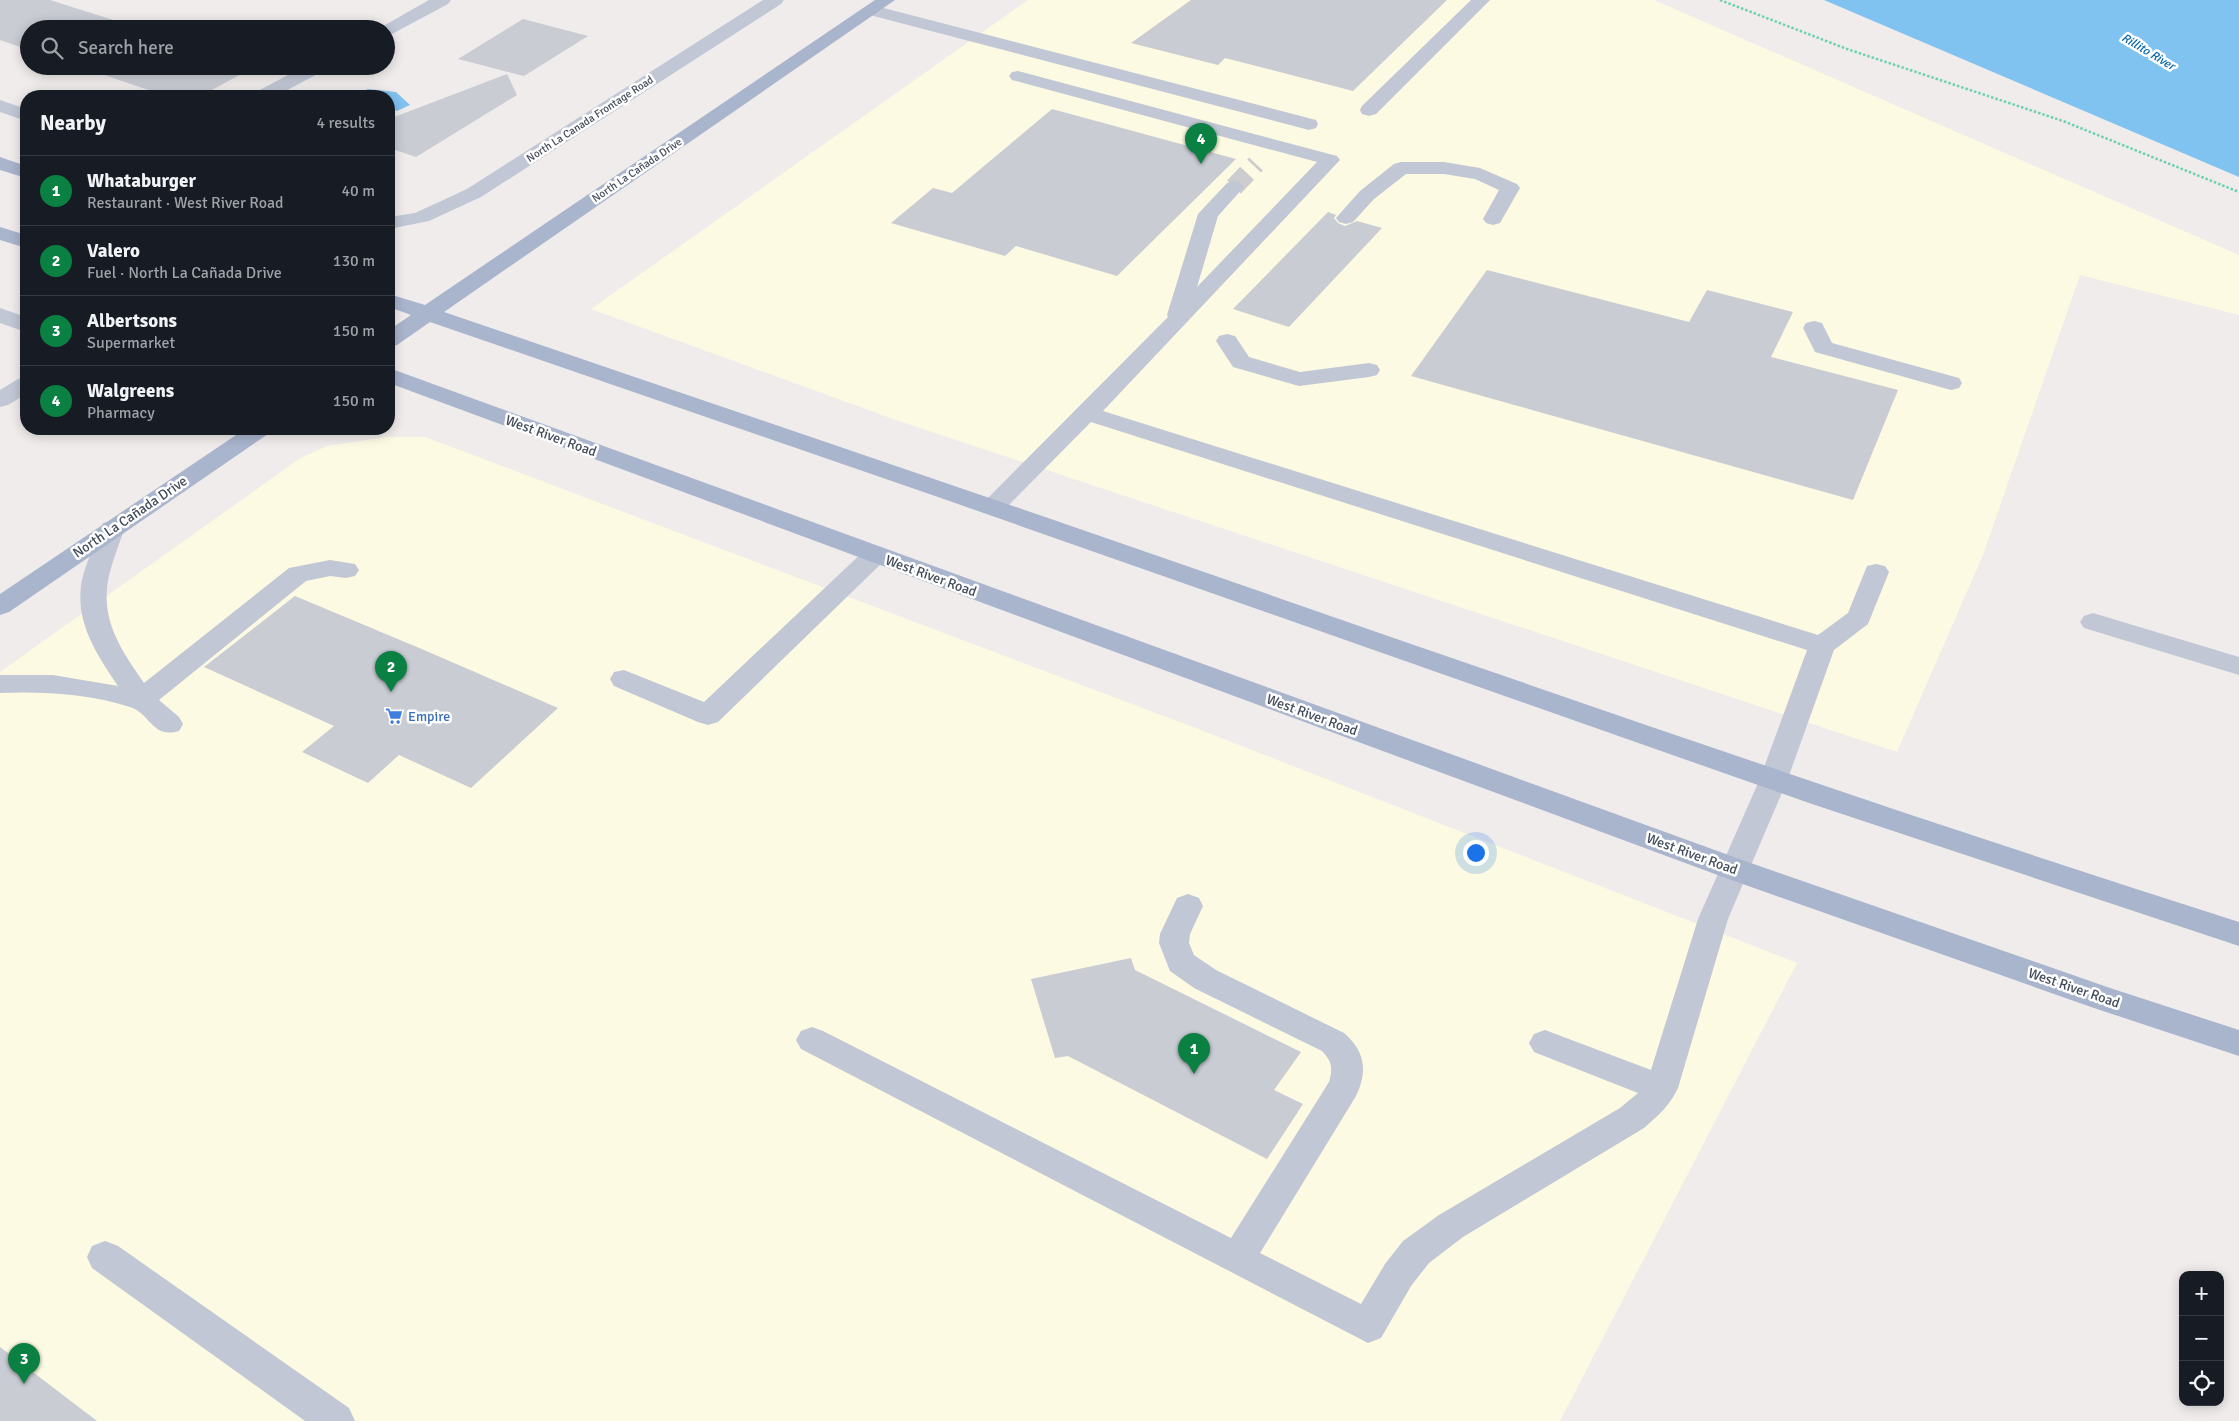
<!DOCTYPE html>
<html lang="en">
<head>
<meta charset="utf-8">
<style>
	body { margin:0; font-family:Signika,sans-serif; background:#20242c; color:#f1f3f6 }
	.controls { position:absolute; right:15px; bottom:15px; display:grid; overflow:hidden; border-radius:10px; box-shadow:0 2px 12px #0003 }
	.controls button { width:45px; height:45px; display:grid; place-items:center; padding:0; border:0; border-bottom:1px solid #363941; background:#171b24; color:#f1f3f6; font:25px sans-serif }
	.you { position:absolute; left:1475px; top:852px; width:18px; height:18px; margin:-12px; border:4px solid #fff; border-radius:50%; background:#1a73e8; box-shadow:0 0 0 8px #1a73e833 }
	.badge { display:grid; place-items:center; width:32px; height:32px; border-radius:50%; background:#0b8043; color:#fff; font-size:16px; font-weight:700 }
	.pin { position:absolute; translate:-50% -41px; filter:drop-shadow(0 1px 2px #0008) }
	.pin::after { content:''; position:absolute; top:26px; width:18px; height:15px; background:inherit; clip-path:polygon(0 0,100% 0,50% 100%) }
	.list { margin:0; padding:0; list-style:none }
	h2 { display:flex; justify-content:space-between; align-items:center; height:65px; margin:0; padding:0 20px; font-size:21px }
	h2 small { font-size:16px; font-weight:400; color:#9ea1a6 }
	.list li { display:grid; grid-template-columns:32px 1fr auto; gap:15px; align-items:center; box-sizing:border-box; height:70px; padding:0 20px; border-top:1px solid #363941 }
	.list b { display:block; font-size:19px; white-space:nowrap }
	.list p { margin:0; font-size:16px; white-space:nowrap; color:#9ea1a6 }
	.list em { font-size:16px; font-style:normal; color:#9ea1a6 }
	.icon { flex:none; width:28px; height:28px; fill:none; stroke:currentColor; stroke-width:2; stroke-linecap:round; stroke-linejoin:round }
	.map { position:relative; flex:none; width:2239px; height:1421px; overflow:hidden }
	.search { position:absolute; background:#171b24; box-shadow:0 2px 12px #0003; left:20px; top:20px; width:375px; height:55px; display:flex; align-items:center; gap:12px; box-sizing:border-box; padding:0 18px; border-radius:28px; color:#9ea1a6; font-size:19px }
	.panel { position:absolute; background:#171b24; box-shadow:0 2px 12px #0003; left:20px; top:90px; width:375px; height:345px; border-radius:20px }
	.map>svg:first-child { display:block }
	.commercial { fill:#fcfae2 }
	.water { fill:#80c2f0 }
	.building { fill:#caccd4 }
	.lines { fill:none; stroke-linecap:round; stroke-linejoin:round }
	.minor-tunnel { stroke:#cdccce; stroke-width:19; stroke-dasharray:19 10; stroke-linecap:butt }
	.path { stroke:#6cd0b2; stroke-width:2.5; stroke-dasharray:2.5 2; stroke-linecap:butt }
	.minor { fill:#c1c7d4; fill-rule:evenodd }
	.major { fill:#a9b4cd; fill-rule:evenodd }
	.labels { text-anchor:middle; dominant-baseline:central; stroke-width:5; stroke-linejoin:round; paint-order:stroke }
	.far-street-label { font-size:11px; fill:#434b5a; stroke:#fff }
	.far-water-label { font-size:12px; font-style:italic; fill:#0567ab; stroke:#fff }
	.street-label { font-size:14px; fill:#434b5a; stroke:#fff }
	.shop-label { font-size:14px; fill:#366cbe; stroke:#fff; text-anchor:start }
</style>
</head>
<body>
<div class="map">
<svg width="2239" height="1421" viewBox="0 0 2239 1421">
	<rect width="100%" height="100%" fill="#efeceb"/>
	<!-- commercial -->
	<g class="commercial">
		<polygon points="1028,0 1654,0 2239,255 2239,315 2080,275 1983,555 1897,752 896,420 591,309"/>
		<polygon points="387,437 425,437 1193,727 1797,963 1560,1421 0,1421 0,672 299,459 327,446"/>
	</g>
	<!-- water -->
	<g class="water">
		<polygon points="1824,0 2239,0 2239,177"/>
		<polygon points="368,89 396,92 410,105 397,111 389,108 389,96 352,96 353,94"/>
	</g>
	<!-- building -->
	<g class="building">
		<polygon points="0,0 50,0 142,29 29,29 29,50 0,40"/>
		<polygon points="1191,0 1447,0 1353,91 1225,58 1218,65 1131,43"/>
		<polygon points="523,19 588,36 524,76 458,59"/>
		<polygon points="78,66 256,66 201,96 166,96"/>
		<polygon points="507,74 517,95 416,157 389,148 389,119"/>
		<polygon points="1052,109 1236,159 1117,276 1016,246 1005,256 891,223 933,188 952,193"/>
		<polygon points="1328,212 1336,215 1334,218 1338,223 1345,226 1357,221 1382,228 1289,327 1233,309"/>
		<polygon points="1487,270 1689,322 1707,290 1793,312 1771,357 1898,390 1853,500 1411,376"/>
		<polygon points="295,596 424,650 558,708 471,788 399,755 368,783 302,752 334,726 204,667"/>
		<polygon points="1131,958 1135,970 1301,1052 1274,1090 1303,1104 1267,1159 1068,1056 1055,1058 1031,979"/>
		<polygon points="0,1347 97,1421 0,1421"/>
	</g>
	<g class="lines">
		<!-- minor-tunnel -->
		<polyline class="minor-tunnel" points="1234,187 1256,164"/>
		<!-- path -->
		<polyline class="path" points="1720,0 1847,49 2063,121 2239,192"/>
		<!-- minor -->
		<g class="minor">
			<polygon points="429,0 451,0 448,4 392,34 386,35 386,29 378,29"/>
			<polygon points="763,0 784,0 781,4 481,197 429,221 389,229 389,217 415,213 467,189"/>
			<polygon points="1471,0 1490,0 1376,114 1369,116 1362,114 1360,110 1362,106"/>
			<polygon points="872,5 1316,120 1318,124 1316,128 1309,130 866,14 863,10 866,6"/>
			<polygon points="305,66 328,66 325,70 276,96 254,96 256,92"/>
			<path d="M1018,71L1337,156L1340,160L1103,411L1818,635L1848,613L1867,566L1876,564L1885,566L1889,572L1868,624L1834,650L1787,781L1728,919L1678,1088C1670,1105 1658,1116 1644,1128L1463,1237L1429,1263L1411,1286L1381,1338L1368,1343L801,1049L796,1040L801,1031L812,1027L823,1031L1231,1238L1329,1082C1333,1068 1332,1061 1322,1051L1194,988L1170,971L1159,943L1160,934L1177,898L1188,894L1199,898L1203,906L1190,934L1189,943L1194,955L1216,970L1344,1033C1365,1051 1368,1071 1356,1096L1260,1253L1361,1304L1385,1264L1403,1241L1439,1215L1620,1108L1638,1093L1534,1052L1529,1043L1534,1034L1545,1030L1651,1070L1698,919L1759,781L1807,650L1091,422L1002,512L993,515L984,512L981,507L984,502L1168,317L1167,315L1198,214L1227,183L1234,181L1241,183L1244,187L1218,216L1197,287L1317,162L1012,80L1009,76L1012,72Z"/>
			<polygon points="0,100 26,109 26,121 0,112"/>
			<polygon points="1401,162 1444,162 1480,168 1517,184 1520,188 1500,223 1493,225 1486,223 1483,219 1499,190 1475,179 1444,174 1406,174 1374,199 1353,222 1346,224 1339,222 1336,218 1360,191 1394,164"/>
			<polygon points="0,308 26,317 26,332 0,323"/>
			<polygon points="1814,321 1822,323 1832,343 1959,378 1962,383 1959,388 1951,390 1815,352 1803,328 1806,323"/>
			<polygon points="1227,334 1235,336 1249,357 1300,372 1369,363 1377,365 1380,370 1377,375 1369,377 1299,386 1233,367 1216,341 1219,336"/>
			<polygon points="26,377 26,394 8,405 0,407 0,390 18,379"/>
			<path d="M112,521L121,523L124,529C119,546 111,563 108,581C101,622 122,651 144,683L289,568L330,560L355,564L359,570L355,576L346,578L330,576L306,581L159,700L179,717L183,724L179,731C152,739 151,714 130,707C92,694 40,691 0,693V675H53L118,686C96,653 74,621 82,580C86,563 94,546 100,529L103,523Z"/>
			<polygon points="875,547 884,549 888,555 884,561 718,722 708,725 698,722 614,686 610,679 614,672 624,670 704,702 866,549"/>
			<polygon points="2093,613 2239,657 2239,675 2084,628 2080,622 2084,616"/>
			<polygon points="105,1241 118,1246 349,1408 355,1421 305,1421 92,1268 87,1257 92,1246"/>
		</g>
		<!-- major -->
		<g class="major">
			<path d="M875,0H895L444,312C646,381 847,449 1048,518C1445,655 1840,795 2239,922V946L1812,804L938,497L430,322L397,345L389,347V330L411,315L389,307V294L425,305Z"/>
			<polygon points="0,157 26,166 26,178 0,170"/>
			<polygon points="0,227 26,235 26,248 0,240"/>
			<polygon points="389,368 1745,861 2110,988 2239,1030 2239,1056 2091,1007 1723,877 389,383"/>
			<polygon points="245,429 272,429 268,434 9,612 0,615 0,594"/>
		</g>
	</g>
	<!-- icons -->
	<defs>
		<g id="supermarket-bare" transform="scale(1.35)"><path d="M-6-5.5h2.5l.6 2H6L4.5 2H-2.5L-4.4-4H-6ZM-1.5 3.2a1.3 1.3 0 1 0 .1 0ZM3 3.2a1.3 1.3 0 1 0 .1 0Z" fill="#3f7fe0" stroke="#fff" stroke-width="2.5" paint-order="stroke"/></g>
	</defs>
	<g fill-rule="evenodd">
		<use href="#supermarket-bare" x="394" y="716"/>
	</g>
	<g class="labels">
		<!-- far-street labels -->
		<g class="far-street-label">
			<text transform="translate(590 119) rotate(-33)">North La Canada Frontage Road</text>
			<text transform="translate(637 170) rotate(-34)">North La Cañada Drive</text>
		</g>
		<!-- far-water labels -->
		<g class="far-water-label">
			<text transform="translate(2148 52) rotate(31)">Rillito River</text>
		</g>
		<!-- street labels -->
		<g class="street-label">
			<text transform="translate(551 436) rotate(20)">West River Road</text>
			<text transform="translate(130 517) rotate(-34)">North La Cañada Drive</text>
			<text transform="translate(931 576) rotate(20)">West River Road</text>
			<text transform="translate(1312 715) rotate(20)">West River Road</text>
			<text transform="translate(1692 854) rotate(20)">West River Road</text>
			<text transform="translate(2074 988) rotate(19)">West River Road</text>
		</g>
		<!-- shop labels -->
		<g class="shop-label">
			<text x="408" y="716">Empire</text>
		</g>
	</g>
</svg>
<div class="controls">
<button>+</button>
<button>−</button>
<button><svg class="icon" aria-label="locate" viewBox="0 0 24 24"><circle cx="12" cy="12" r="6"/><path d="M12 2v4M12 18v4M2 12h4M18 12h4"/></svg></button>
</div>
<div class="you"></div>
<div class="pin badge" style="left:1194px;top:1074px">1</div>
<div class="pin badge" style="left:391px;top:692px">2</div>
<div class="pin badge" style="left:24px;top:1384px">3</div>
<div class="pin badge" style="left:1201px;top:164px">4</div>
<div class="search"><svg class="icon" aria-label="search" viewBox="0 0 24 24"><circle cx="10" cy="10" r="6"/><path d="M15 15l6 6"/></svg>Search here</div>
<section class="panel">
<h2>Nearby<small>4 results</small></h2>
<ul class="list">
<li><span class="badge">1</span><div><b>Whataburger</b><p>Restaurant · West River Road</p></div><em>40 m</em></li>
<li><span class="badge">2</span><div><b>Valero</b><p>Fuel · North La Cañada Drive</p></div><em>130 m</em></li>
<li><span class="badge">3</span><div><b>Albertsons</b><p>Supermarket</p></div><em>150 m</em></li>
<li><span class="badge">4</span><div><b>Walgreens</b><p>Pharmacy</p></div><em>150 m</em></li>
</ul>
</section>
</div>
</body>
</html>
